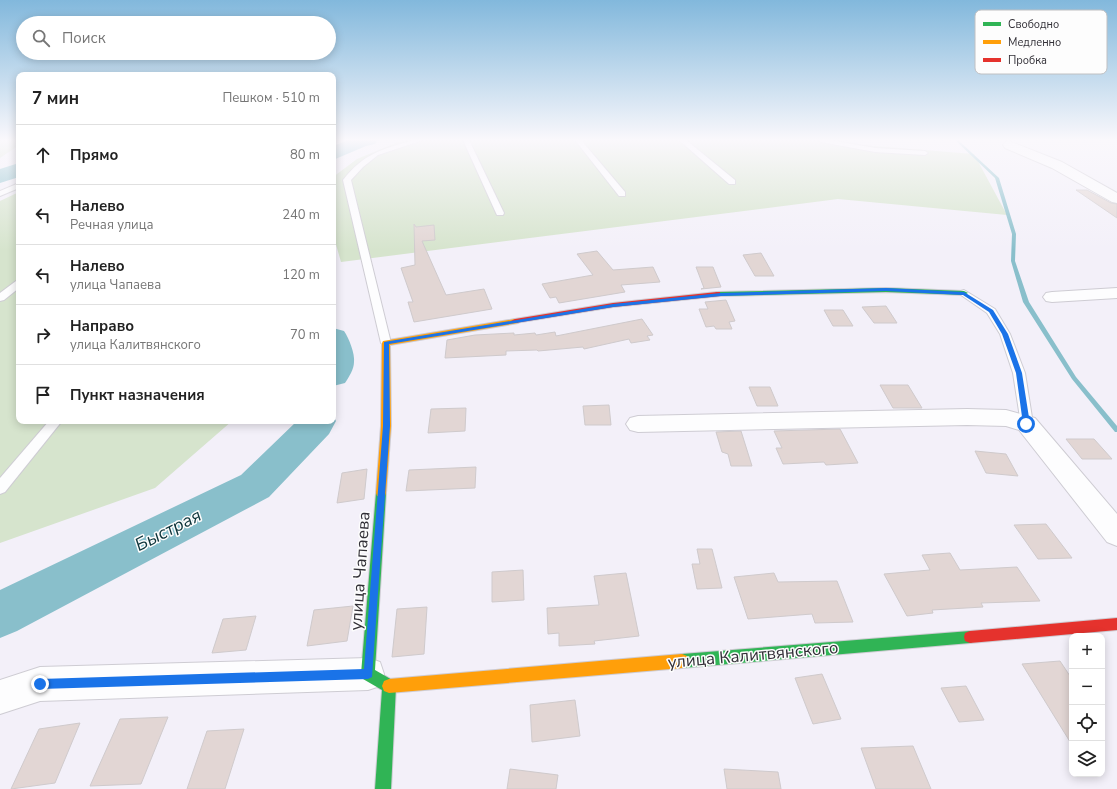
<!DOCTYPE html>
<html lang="ru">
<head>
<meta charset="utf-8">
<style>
	body { margin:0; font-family:"Nunito Sans",sans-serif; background:#f6f6f6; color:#222 }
	.controls { position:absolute; right:12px; bottom:12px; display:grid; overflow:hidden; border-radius:8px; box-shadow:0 2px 10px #0003 }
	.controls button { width:36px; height:36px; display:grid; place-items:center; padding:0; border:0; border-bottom:1px solid #e0e0e0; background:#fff; color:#222; font:20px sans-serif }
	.stop { position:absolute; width:12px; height:12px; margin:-9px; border:3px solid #1a73e8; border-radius:50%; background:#fff }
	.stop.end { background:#1a73e8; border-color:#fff; box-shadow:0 1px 4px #0008 }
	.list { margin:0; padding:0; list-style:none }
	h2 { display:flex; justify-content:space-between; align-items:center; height:52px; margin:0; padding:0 16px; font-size:17px }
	h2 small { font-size:13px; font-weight:400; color:#767676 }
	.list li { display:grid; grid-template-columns:26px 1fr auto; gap:12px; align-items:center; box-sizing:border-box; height:60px; padding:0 16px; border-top:1px solid #e0e0e0 }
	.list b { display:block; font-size:15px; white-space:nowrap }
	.list p { margin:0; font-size:13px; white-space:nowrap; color:#767676 }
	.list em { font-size:13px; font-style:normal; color:#767676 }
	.icon { flex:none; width:22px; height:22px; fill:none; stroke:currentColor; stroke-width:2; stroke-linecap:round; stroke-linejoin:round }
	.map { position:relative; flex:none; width:1117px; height:789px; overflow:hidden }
	.search { position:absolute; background:#fff; box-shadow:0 2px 10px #0003; left:16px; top:16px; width:320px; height:44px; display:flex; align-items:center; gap:10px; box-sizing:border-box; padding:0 14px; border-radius:22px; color:#767676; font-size:15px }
	.panel { position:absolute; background:#fff; box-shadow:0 2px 10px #0003; left:16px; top:72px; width:320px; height:352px; border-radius:8px }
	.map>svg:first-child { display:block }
	.green { fill:#d6e4cd }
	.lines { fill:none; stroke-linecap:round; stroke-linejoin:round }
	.stream { fill:#89bfcb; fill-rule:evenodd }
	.river { fill:#89bfcb; fill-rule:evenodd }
	.building { fill:#e2d6d4; stroke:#cfcacc }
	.lane-casing { stroke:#ceccd3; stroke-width:2 }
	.street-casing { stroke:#ceccd3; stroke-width:2 }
	.fast-casing { stroke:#ceccd3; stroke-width:2 }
	.slow-casing { stroke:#ceccd3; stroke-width:2 }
	.jam-casing { stroke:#ceccd3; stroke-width:2 }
	.lane { fill:#fdfdfe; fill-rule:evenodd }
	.street { fill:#fdfdfe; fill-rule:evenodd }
	.fast { fill:#30b455; fill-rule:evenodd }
	.slow { fill:#ff9f0a; fill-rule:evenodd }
	.jam { fill:#e5322d; fill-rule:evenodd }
	.route { fill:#1a73e8 }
	.labels { text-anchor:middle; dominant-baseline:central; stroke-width:3; stroke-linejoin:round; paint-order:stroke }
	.near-street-label { font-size:17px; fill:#323037; stroke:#fdfdfd }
	.near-water-label { font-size:18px; font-style:italic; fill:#0c343a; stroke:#fdfdfd }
	.key { fill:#fdfdfd; stroke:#c0c0c2; stroke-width:1 }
	.key-label { font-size:11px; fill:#323037 }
</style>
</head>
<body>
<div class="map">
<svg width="1117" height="789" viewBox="0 0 1117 789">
	<rect width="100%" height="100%" fill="#f3f0f9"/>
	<!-- green -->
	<g class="green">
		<polygon points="0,140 19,140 19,145 0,158"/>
		<polygon points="409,140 827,140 837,143 974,154 1007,215 838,199 341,262 333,234 333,177 357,159 398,142"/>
		<polygon points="19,192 19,421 232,421 155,488 0,543 0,201"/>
	</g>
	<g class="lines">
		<!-- stream -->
		<polygon class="stream" points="955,140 958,140 999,178 1016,234 1015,261 1029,302 1076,377 1117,426 1117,432 1115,432 1072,379 1023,302 1011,261 1012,234 995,178"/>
		<!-- river -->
		<g class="river">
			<polygon points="348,140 378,140 375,144 366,146 333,160 333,146"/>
			<polygon points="19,163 19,177 0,183 0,169"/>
			<path d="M333,328L344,331C349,338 355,354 354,362C354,369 349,377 345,383L333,386Z"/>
			<polygon points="333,415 336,421 329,434 269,497 17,631 0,638 0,590 241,475 297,421 333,421"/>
		</g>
	</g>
	<!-- building -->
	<g class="building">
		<polygon points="1076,190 1087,190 1111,203 1117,204 1117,218"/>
		<polygon points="414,224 416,227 434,225 435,240 422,241 446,295 484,289 492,309 414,322 408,302 413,302 401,268 415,265"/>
		<polygon points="597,251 613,270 653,267 660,282 621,285 625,292 559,303 556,297 550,298 542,284 593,275 577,254"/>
		<polygon points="761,253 774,276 755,276 743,255"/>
		<polygon points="696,267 713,267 721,287 701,289 704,288"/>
		<polygon points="726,300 735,321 729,322 732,329 716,329 714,326 706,327 699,309 708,309 705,302"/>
		<polygon points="886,306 897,323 874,323 862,307"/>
		<polygon points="824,310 843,310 853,326 833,326"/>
		<polygon points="642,319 653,335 647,336 650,340 631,343 629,339 584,349 583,347 538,351 537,350 506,351 506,355 445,358 447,340 475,335 514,333 514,335 535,333 536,335 555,332 556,336"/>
		<polygon points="880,385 908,385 922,408 893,408"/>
		<polygon points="749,387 770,387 778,406 757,406"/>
		<polygon points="609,405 611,425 585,425 583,406"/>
		<polygon points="466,408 465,431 428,433 431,409"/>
		<polygon points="840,429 858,463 826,465 824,462 783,464 776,448 782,448 774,431"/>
		<polygon points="741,431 752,466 731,466 728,454 722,452 716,432"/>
		<polygon points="1066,439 1094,439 1112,459 1082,459"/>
		<polygon points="975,451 1006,454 1018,476 986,473"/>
		<polygon points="476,467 475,488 406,491 409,470"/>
		<polygon points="367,469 364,499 337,503 342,473"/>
		<polygon points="1046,524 1072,558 1038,559 1014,525"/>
		<polygon points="697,549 712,549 722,588 697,589 692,564 700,564"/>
		<polygon points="950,553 960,570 1017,567 1040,601 981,603 983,607 932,610 933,613 907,616 884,574 930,570 922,555"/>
		<polygon points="523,570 524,600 492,602 492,572"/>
		<polygon points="626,573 639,636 594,641 595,644 559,646 559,633 548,634 547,608 599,605 594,576"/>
		<polygon points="774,573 778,582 837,581 853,622 815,623 812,614 748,619 734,577"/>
		<polygon points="353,606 347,641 307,646 314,610"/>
		<polygon points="427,607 424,654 392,657 397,609"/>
		<polygon points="256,616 246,650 212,653 223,619"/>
		<polygon points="1060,661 1072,679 1072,745 1022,664"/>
		<polygon points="822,674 841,719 813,724 795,678"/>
		<polygon points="966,686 984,720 959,722 941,688"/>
		<polygon points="575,700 580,736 532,742 530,705"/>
		<polygon points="168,717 141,784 90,786 120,719"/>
		<polygon points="80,723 55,783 11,789 39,729"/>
		<polygon points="244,729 225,789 187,789 207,731"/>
		<polygon points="913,746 931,789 876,789 861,748"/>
		<polygon points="510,769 558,775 556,789 507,789"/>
		<polygon points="724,769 778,772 781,789 727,789"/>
	</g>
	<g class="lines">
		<!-- lane casing -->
		<g class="lane-casing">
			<g id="lane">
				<path d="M414,140H423L378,155L363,167L351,180L391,343L386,346L381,343L343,180C364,153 383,149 414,140Z"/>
				<polygon points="463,140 469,140 504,213 503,215 497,215 496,213"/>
				<polygon points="575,140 581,140 625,192 625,196 619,196"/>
				<polygon points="679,140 686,140 735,180 735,184 729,184"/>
				<polygon points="818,140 830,140 875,148 925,151 928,153 925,155 875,152 821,142"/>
				<polygon points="19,183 19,188 0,196 0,191"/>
				<polygon points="19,280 19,288 4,300 0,301 0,293 16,281"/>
				<polygon points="964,290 995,309 1010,334 1025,373 1033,424 1031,427 1027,429 1023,427 1021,424 1013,373 1000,334 987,313 961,295 959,293 961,291"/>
				<polygon points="49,421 62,421 5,492 0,494 0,478"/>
			</g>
		</g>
		<!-- street casing -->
		<g class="street-casing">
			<g id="street">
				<polygon points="1009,141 1062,162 1117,193 1117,203 1112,202 1052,168 1005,148 1003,145 1005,142"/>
				<polygon points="1117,288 1117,298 1052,302 1046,301 1043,297 1046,293 1052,292"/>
				<polygon points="967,409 1006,410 1035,418 1117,514 1117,546 1107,542 1019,430 1006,426 967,425 638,432 630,430 626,424 630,418 638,416"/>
				<polygon points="368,658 380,662 384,674 380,686 368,690 40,701 0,714 0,680 40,667"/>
			</g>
		</g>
		<!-- fast casing -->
		<g class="fast-casing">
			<g id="fast">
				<polygon points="886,288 964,291 968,293 964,295 886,292 717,296 713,294 717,292"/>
				<polygon points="381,489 385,490 386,493 375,670 394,681 396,686 391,789 375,789 382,690 363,679 361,674 376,493 377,490"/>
				<polygon points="970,631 975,633 976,637 975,641 970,643 682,668 677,666 675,661 677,656 682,654"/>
			</g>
		</g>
		<!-- slow casing -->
		<g class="slow-casing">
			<g id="slow">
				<polygon points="515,319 519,321 518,323 390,345 391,426 386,493 385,496 381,497 377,496 376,493 381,426 382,343 383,341"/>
				<polygon points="682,654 687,656 689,661 687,666 682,668 389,693 384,691 382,686 384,681 389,679"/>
			</g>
		</g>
		<!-- jam casing -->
		<g class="jam-casing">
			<g id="jam">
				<polygon points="717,292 720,292 720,296 613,307 515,323 511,321 515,319 613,303"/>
				<polygon points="1117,618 1117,630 970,643 965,641 964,637 965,633 970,631"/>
			</g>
		</g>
		<!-- lane -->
		<use href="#lane" class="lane"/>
		<!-- street -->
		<use href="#street" class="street"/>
		<!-- fast -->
		<use href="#fast" class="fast"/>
		<!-- slow -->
		<use href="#slow" class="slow"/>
		<!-- jam -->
		<use href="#jam" class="jam"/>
	</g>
	<!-- sky -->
	<linearGradient id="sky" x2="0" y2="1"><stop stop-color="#82b8dc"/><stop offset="0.56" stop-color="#faf8fc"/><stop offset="1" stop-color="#faf8fc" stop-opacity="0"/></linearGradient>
	<rect width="1117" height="250" fill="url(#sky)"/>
	<!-- route -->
	<polygon class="route" points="886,288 964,292 993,310 1008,334 1022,373 1030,424 1029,426 1026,426 1023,424 1016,373 1002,334 989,312 963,295 886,291 721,296 613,307 389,344 390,426 372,677 368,679 40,689 37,687 35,684 37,680 40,679 364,669 383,426 384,342 613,304 721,293"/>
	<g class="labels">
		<!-- near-street labels -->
		<g class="near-street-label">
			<text transform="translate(360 571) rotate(-86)">улица Чапаева</text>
			<text transform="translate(753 655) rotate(-5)">улица Калитвянского</text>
		</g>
		<!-- near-water labels -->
		<g class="near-water-label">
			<text transform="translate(168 530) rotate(-27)">Быстрая</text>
		</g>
	</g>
	<!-- legend -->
	<rect x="975" y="10" width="132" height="64" rx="6" class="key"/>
	<rect x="983" y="22" width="18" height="4" fill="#30b455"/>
	<rect x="983" y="40" width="18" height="4" fill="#ff9f0a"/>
	<rect x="983" y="58" width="18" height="4" fill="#e5322d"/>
	<g class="key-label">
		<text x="1008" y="28">Свободно</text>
		<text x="1008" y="46">Медленно</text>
		<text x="1008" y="64">Пробка</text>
	</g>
</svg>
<div class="controls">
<button>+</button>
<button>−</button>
<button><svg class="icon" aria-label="locate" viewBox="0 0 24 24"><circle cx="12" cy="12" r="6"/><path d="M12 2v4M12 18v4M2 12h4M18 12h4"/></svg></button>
<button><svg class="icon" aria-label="layers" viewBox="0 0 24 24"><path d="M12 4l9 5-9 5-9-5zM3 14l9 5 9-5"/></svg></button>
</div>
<div class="stop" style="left:1026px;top:424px"></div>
<div class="stop end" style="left:40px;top:684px"></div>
<div class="search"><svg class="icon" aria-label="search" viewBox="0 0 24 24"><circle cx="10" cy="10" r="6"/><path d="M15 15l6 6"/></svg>Поиск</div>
<section class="panel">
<h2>7 мин<small>Пешком · 510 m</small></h2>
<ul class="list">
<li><svg class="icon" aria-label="ahead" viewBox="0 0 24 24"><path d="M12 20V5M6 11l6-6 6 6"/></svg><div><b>Прямо</b></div><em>80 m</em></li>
<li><svg class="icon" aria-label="left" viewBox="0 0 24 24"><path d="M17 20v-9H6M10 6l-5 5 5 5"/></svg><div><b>Налево</b><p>Речная улица</p></div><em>240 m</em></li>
<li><svg class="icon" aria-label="left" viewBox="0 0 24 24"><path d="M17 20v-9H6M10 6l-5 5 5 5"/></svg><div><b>Налево</b><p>улица Чапаева</p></div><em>120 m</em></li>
<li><svg class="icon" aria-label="right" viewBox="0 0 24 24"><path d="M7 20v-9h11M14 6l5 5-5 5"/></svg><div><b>Направо</b><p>улица Калитвянского</p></div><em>70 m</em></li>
<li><svg class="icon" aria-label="arrive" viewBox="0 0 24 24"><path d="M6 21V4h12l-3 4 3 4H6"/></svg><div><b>Пункт назначения</b></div></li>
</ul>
</section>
</div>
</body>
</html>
